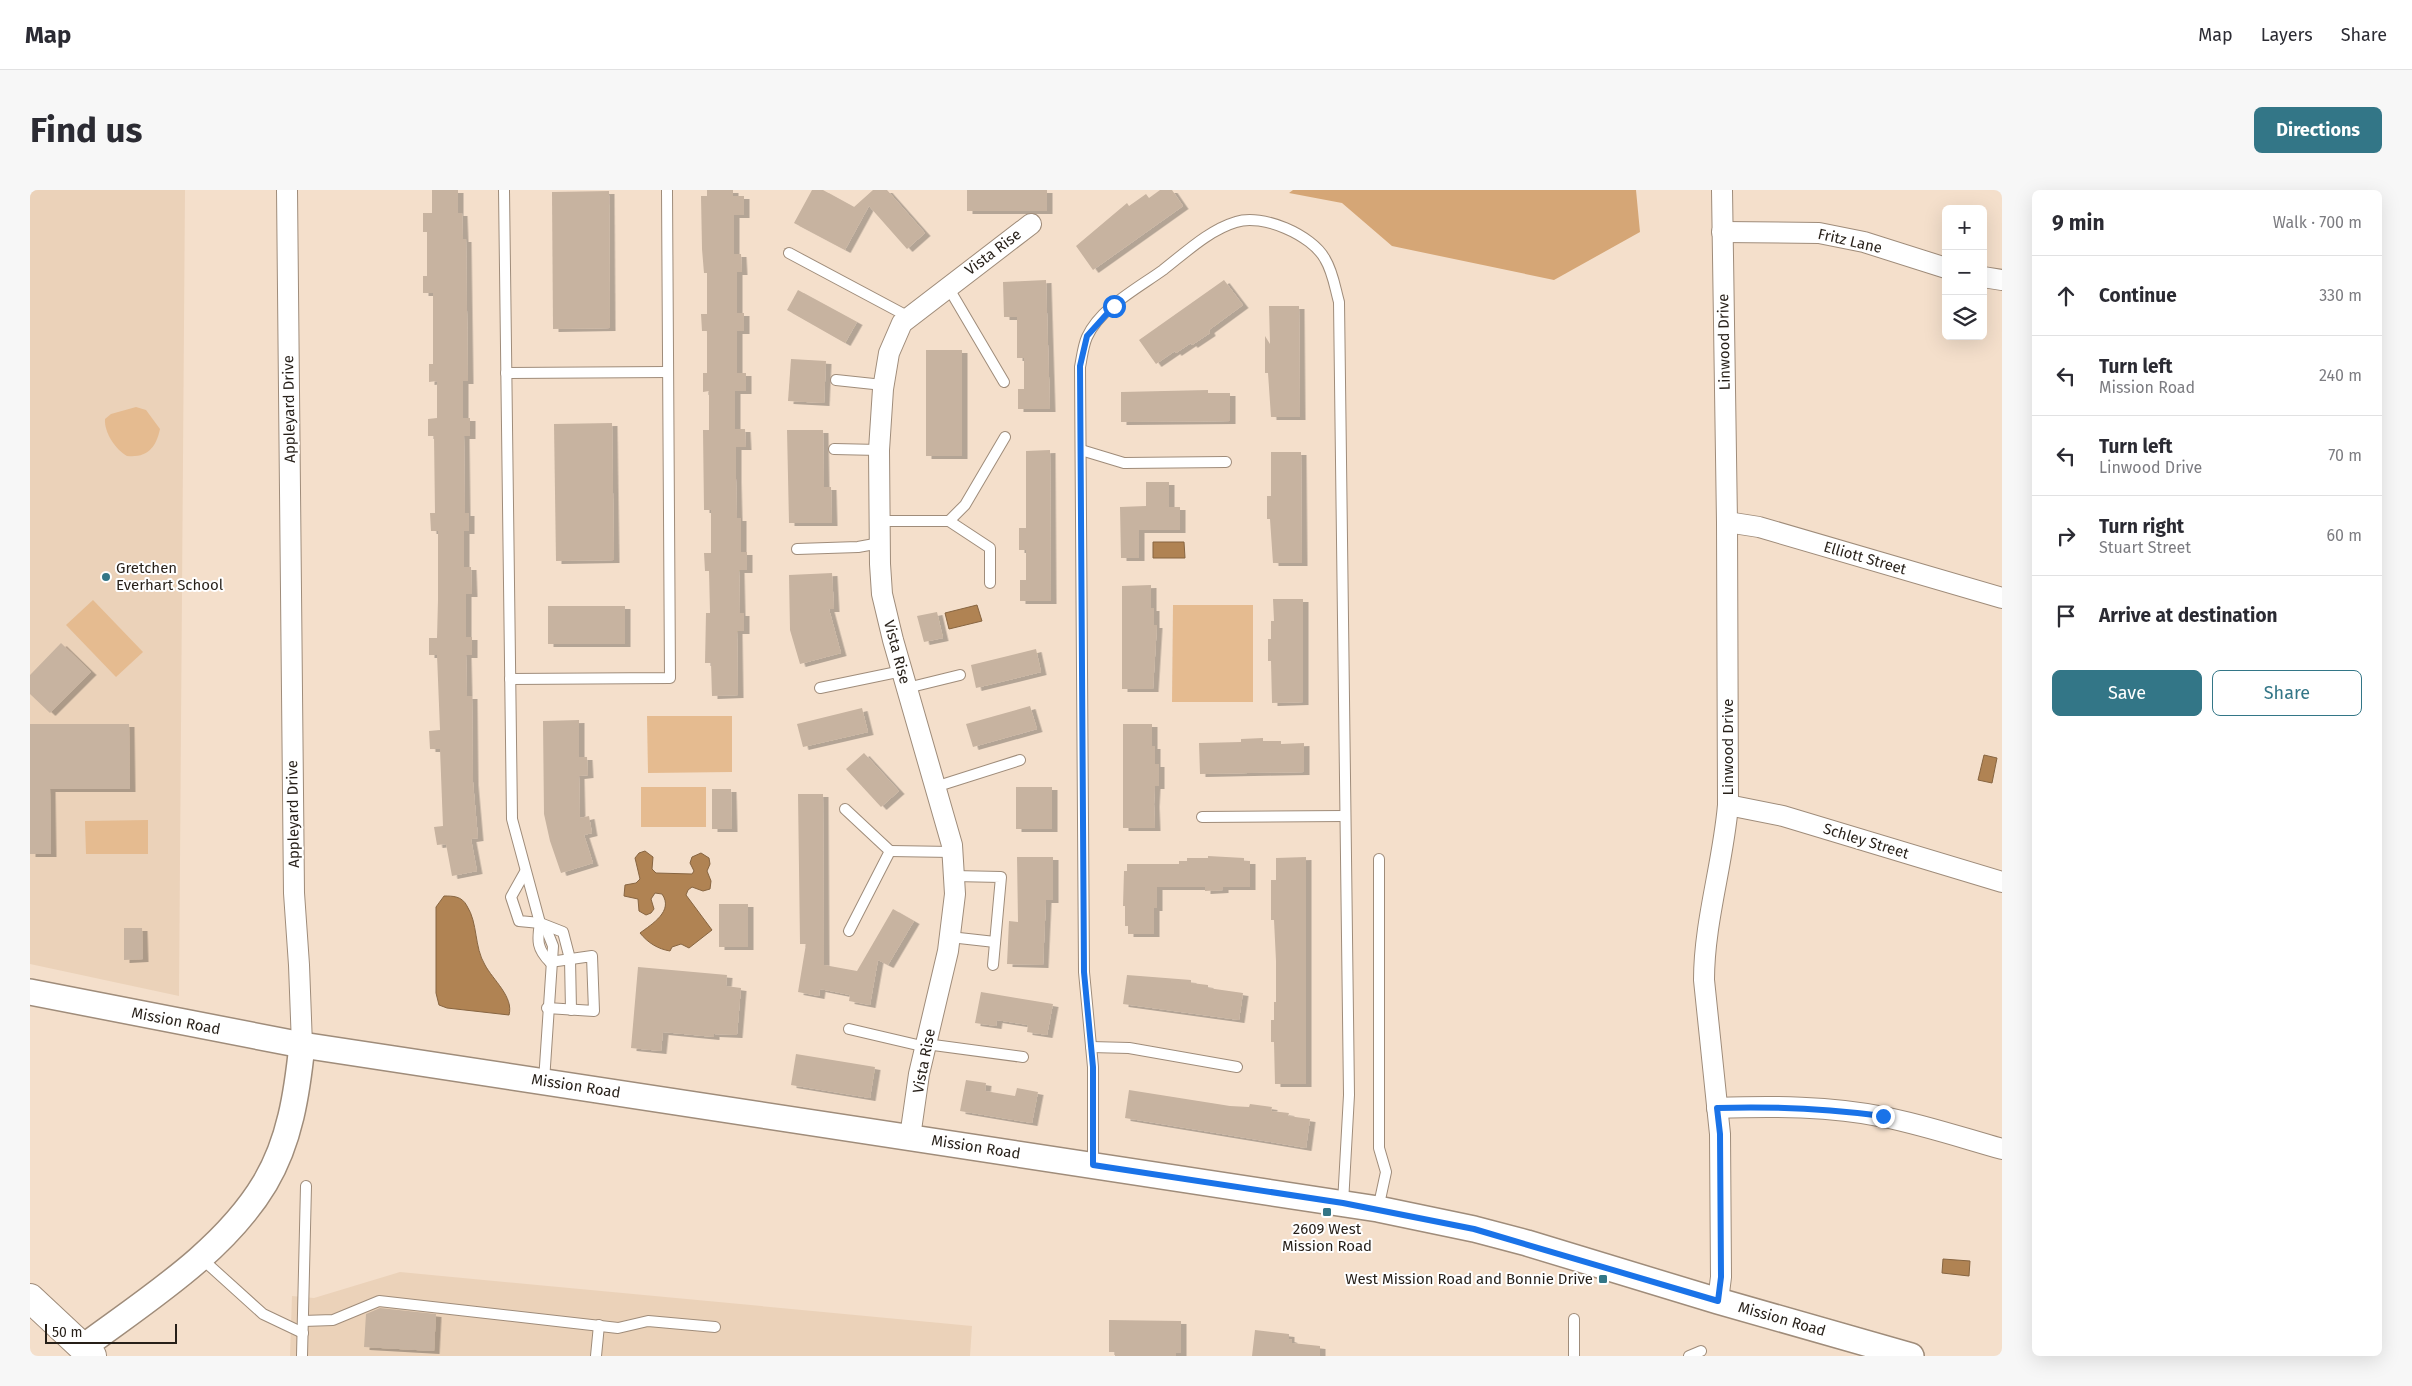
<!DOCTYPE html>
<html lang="en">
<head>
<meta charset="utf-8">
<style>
	body { margin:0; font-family:"Fira Sans",sans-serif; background:#f7f7f7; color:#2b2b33 }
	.controls { position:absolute; right:15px; top:15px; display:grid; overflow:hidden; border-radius:8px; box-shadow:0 5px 20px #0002 }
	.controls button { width:45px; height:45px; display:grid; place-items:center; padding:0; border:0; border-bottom:1px solid #e1e1e2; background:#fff; color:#2b2b33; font:25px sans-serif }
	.scale { position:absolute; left:15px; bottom:12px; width:132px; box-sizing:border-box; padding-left:5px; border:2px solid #261f18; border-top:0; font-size:14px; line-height:18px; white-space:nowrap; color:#261f18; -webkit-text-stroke:4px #fff; paint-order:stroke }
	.stop { position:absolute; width:15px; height:15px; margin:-11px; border:4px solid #1a73e8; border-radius:50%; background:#fff }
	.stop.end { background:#1a73e8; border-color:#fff; box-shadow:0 1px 5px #0008 }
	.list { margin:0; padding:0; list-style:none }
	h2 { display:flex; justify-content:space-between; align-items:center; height:65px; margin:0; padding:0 20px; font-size:21px }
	h2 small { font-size:16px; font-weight:400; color:#7c7c81 }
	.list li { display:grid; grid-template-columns:32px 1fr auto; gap:15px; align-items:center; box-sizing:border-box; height:80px; padding:0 20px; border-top:1px solid #e1e1e2 }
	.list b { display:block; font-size:19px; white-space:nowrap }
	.list p { margin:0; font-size:16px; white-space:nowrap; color:#7c7c81 }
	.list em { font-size:16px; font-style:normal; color:#7c7c81 }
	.actions { display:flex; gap:10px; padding:15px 20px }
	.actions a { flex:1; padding:11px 0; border:1px solid #337687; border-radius:8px; text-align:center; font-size:18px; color:#337687 }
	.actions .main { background:#337687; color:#fff }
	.icon { flex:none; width:28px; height:28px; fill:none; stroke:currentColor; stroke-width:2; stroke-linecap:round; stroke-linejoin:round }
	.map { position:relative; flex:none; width:1972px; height:1166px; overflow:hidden; border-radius:8px }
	header { display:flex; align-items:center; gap:30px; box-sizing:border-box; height:70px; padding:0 25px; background:#fff; border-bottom:1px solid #e1e1e2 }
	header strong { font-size:24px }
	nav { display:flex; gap:28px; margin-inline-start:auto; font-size:18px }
	.intro { display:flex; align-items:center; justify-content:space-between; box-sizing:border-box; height:120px; padding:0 30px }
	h1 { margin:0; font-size:35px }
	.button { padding:12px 22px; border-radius:8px; background:#337687; color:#fff; font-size:18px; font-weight:700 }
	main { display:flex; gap:30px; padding:0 30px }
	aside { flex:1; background:#fff; border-radius:8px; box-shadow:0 5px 20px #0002 }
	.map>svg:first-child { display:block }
	.built { fill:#ebd2b9 }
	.green { fill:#e5bb90 }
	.forest { fill:#d5a676 }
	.water { fill:#b08353; stroke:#876541 }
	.building { fill:#c7b3a0; filter:url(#shadow) }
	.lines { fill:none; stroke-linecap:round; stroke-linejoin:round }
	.service-casing { stroke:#9f8c7a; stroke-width:12 }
	.minor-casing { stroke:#9f8c7a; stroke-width:22 }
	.tertiary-casing { stroke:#9f8c7a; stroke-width:28 }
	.secondary-casing { stroke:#9f8c7a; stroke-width:30 }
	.service { stroke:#fff; stroke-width:10 }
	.minor { stroke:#fff; stroke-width:20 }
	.tertiary { stroke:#fff; stroke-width:25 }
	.secondary { stroke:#fff; stroke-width:28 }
	.route { stroke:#1a73e8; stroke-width:6 }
	.poi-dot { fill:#337687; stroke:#fff; stroke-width:2 }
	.labels { text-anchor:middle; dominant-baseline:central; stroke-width:4; stroke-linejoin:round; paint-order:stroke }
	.street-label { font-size:15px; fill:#261f18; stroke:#fff }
	.poi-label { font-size:15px; fill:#261f18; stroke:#fff; text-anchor:start }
</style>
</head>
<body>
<header>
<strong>Map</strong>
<nav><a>Map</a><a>Layers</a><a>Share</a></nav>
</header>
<div class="intro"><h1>Find us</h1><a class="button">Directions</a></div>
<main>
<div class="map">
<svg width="1972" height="1166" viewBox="0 0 1972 1166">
	<defs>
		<filter id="shadow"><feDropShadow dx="5.5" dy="3" stdDeviation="0" flood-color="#0004"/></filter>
	</defs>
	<rect width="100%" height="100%" fill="#f4dfcb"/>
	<!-- built -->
	<g class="built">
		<polygon points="0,0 155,0 149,806 0,774"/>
		<polygon points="370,1082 942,1136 940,1166 260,1166 262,1106 284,1108"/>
	</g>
	<!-- green -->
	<g class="green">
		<path d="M106,217L116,220L130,239C126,257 118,268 97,266C86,260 74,243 75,229L81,224Z"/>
		<polygon points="63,410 113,462 86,487 36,435"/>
		<polygon points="1143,415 1223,415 1223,512 1142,512"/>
		<polygon points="617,526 702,526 702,582 618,583"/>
		<rect x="611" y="597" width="65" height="40"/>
		<polygon points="118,630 118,664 56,664 55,631"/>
	</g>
	<!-- forest -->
	<polygon class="forest" points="1263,0 1606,0 1610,42 1524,90 1362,56 1312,13 1259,3"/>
	<!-- water -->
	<g class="water">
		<polygon points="1123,352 1154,352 1155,368 1123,368"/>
		<polygon points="947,415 952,431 919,439 915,423"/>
		<polygon points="1954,565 1967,568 1962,593 1948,590"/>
		<path d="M615,661L623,667L622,679L626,683L662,684L664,681L660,673L662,667L671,663L679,668L680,674L677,681L681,691L680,699L673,701L662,697L658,700L656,705L682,740L659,758L651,754L642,757L640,761C628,759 618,753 610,743C622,734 644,721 632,704L625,703L621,709L624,719L621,723L616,725L609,721L608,709L594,706L595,695L606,693L610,689L605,668L609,663Z"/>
		<path d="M414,706C423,706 432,706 437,716C448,733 444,757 455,775C463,790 484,807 479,825L417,818L409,815L406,803V717Z"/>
		<polygon points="1913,1069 1940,1071 1939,1086 1912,1083"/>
	</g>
	<!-- building -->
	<g class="building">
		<polygon points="402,0 428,0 428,23 432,23 433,49 436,49 438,191 433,191 433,228 440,228 440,246 434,246 435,323 439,323 439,341 434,341 434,377 441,377 442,404 436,404 436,447 442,447 442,465 436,465 437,506 442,506 443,592 448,648 441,649 447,681 422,686 416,654 407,655 404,637 413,636 410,559 400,559 399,541 410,540 407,465 399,465 399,448 407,448 408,410 408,341 401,341 400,323 405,323 404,246 398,246 398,229 407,228 407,191 399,192 399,174 403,174 403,103 393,103 393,86 397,86 397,42 393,42 393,23 402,23"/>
		<polygon points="677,0 703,0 703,6 714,6 714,25 704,25 704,64 711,64 712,82 707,82 707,123 714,123 714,141 707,141 707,183 716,183 716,201 705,201 705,239 715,239 716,257 706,257 706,289 707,328 711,328 711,362 717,362 717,380 709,380 710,423 714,423 714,441 707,441 708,505 682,506 681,473 675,473 676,423 680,423 679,381 675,381 674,363 681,363 681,320 674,320 673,240 679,240 679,201 673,202 673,183 677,183 677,141 672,141 671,124 677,124 677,83 674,83 672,59 671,6 677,6"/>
		<polygon points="782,0 793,0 824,17 843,0 857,0 895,43 877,59 839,16 815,60 764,33"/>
		<rect x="937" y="0" width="80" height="21"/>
		<polygon points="1130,0 1142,0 1153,16 1063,80 1046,56 1097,13 1099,16 1116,4 1119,8"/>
		<polygon points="579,1 580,138 523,139 522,2"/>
		<polygon points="1016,90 1020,219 988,219 988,199 994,199 994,168 987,168 987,127 974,127 973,92"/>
		<polygon points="1194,90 1213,115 1179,140 1180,143 1162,155 1161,153 1146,163 1145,161 1126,174 1109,150"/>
		<polygon points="768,100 827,132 815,153 757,120"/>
		<polygon points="1239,116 1269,116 1270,227 1241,227 1238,183 1235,183 1235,146 1240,154"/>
		<rect x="896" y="160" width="36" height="106"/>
		<polygon points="761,169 796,171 794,213 758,211"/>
		<polygon points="1178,200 1178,203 1200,203 1200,231 1091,232 1091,202"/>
		<polygon points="582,233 584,370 526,371 524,234"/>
		<polygon points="757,240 793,240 794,297 801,297 802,333 759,333"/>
		<polygon points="1020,260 1021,411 990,411 990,390 996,390 996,360 989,360 989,338 996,338 996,261"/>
		<polygon points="1241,262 1271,262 1272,373 1243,373 1240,329 1237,329 1237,306 1241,306"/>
		<polygon points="1116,292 1139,292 1139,317 1150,317 1150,340 1109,340 1109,368 1091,368 1090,317 1116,316"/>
		<polygon points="802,383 804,419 799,419 811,463 770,474 760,440 759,385"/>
		<polygon points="1121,395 1121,418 1124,418 1124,435 1127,435 1123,499 1092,499 1092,396"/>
		<polygon points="1243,409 1273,409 1273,512 1242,513 1241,471 1238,471 1238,449 1241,449 1241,431 1244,431"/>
		<rect x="518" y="416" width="77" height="38"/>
		<polygon points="907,422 913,448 894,452 887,426"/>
		<polygon points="31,453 61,482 20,523 0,504 0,485"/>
		<polygon points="1006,459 1011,482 946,498 941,475"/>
		<polygon points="1000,516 1007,539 943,557 936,534"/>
		<polygon points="832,518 838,542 773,557 767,534"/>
		<polygon points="549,530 549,567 557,567 558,585 549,586 550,628 559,626 562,643 554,645 563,673 531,683 520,651 514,624 513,531"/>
		<polygon points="0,534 99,534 100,599 20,599 21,664 0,664"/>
		<polygon points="1093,534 1122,534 1122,556 1125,556 1125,574 1129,574 1129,596 1125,596 1124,614 1125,638 1093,638"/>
		<polygon points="1233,548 1233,551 1251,551 1251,554 1274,553 1274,582 1170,584 1169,553 1211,552 1211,549"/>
		<polygon points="834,563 869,601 851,617 816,579"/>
		<rect x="986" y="597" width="36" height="42"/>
		<polygon points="682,599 701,599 702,639 682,639"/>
		<polygon points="768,604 793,604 794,775 827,781 863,719 884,731 858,775 848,770 840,815 819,811 820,805 790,799 789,806 768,802 776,754 770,754"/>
		<polygon points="1178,666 1214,668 1214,671 1220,671 1220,697 1193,697 1193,700 1175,701 1175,697 1127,697 1127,718 1124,718 1124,744 1098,744 1098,736 1095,736 1095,716 1093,716 1094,681 1097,681 1097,674 1149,674 1149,671 1157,671 1157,668 1178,668"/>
		<polygon points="987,667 1023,667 1023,710 1016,710 1013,775 977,774 979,731 988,732"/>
		<polygon points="1276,667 1276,894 1245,894 1244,852 1241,852 1241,830 1244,830 1244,812 1246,812 1246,771 1244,730 1241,730 1241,690 1246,690 1246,668"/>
		<rect x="689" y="714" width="29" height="43"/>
		<polygon points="94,738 112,738 113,769 94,770"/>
		<polygon points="608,777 697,785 696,796 711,798 707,845 684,844 684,847 633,842 631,861 601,858"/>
		<polygon points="1097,785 1161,790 1161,793 1178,795 1178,798 1213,803 1209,830 1093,814"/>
		<polygon points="951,802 1023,814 1017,845 997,842 998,835 967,830 966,836 945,833"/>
		<polygon points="766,864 845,877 840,908 761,895"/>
		<polygon points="936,890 956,893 955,901 985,906 987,898 1008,902 1002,933 930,921"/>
		<polygon points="1099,900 1200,916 1219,917 1220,914 1242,917 1241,921 1259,923 1258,926 1280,929 1276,958 1095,928"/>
		<polygon points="350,1118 406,1124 404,1161 334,1157 336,1124"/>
		<polygon points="1079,1130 1151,1131 1151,1163 1146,1163 1146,1166 1085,1166 1085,1162 1079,1162"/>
		<polygon points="1225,1140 1259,1144 1259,1149 1262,1150 1262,1153 1290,1156 1290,1166 1222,1166"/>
	</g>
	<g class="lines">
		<!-- service casing -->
		<g class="service-casing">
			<g id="service">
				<path d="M474,0L482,629L510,733C507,751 507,759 520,772"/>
				<polyline points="759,63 879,127"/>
				<polyline points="918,97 974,192"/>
				<polyline points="476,183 638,182"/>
				<polyline points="806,190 853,195"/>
				<polyline points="804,259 849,260"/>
				<polyline points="1051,260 1094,273 1196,272"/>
				<polyline points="850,331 919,331 960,358 960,393"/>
				<polyline points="919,331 935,315 975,247"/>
				<polyline points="767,359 828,357 850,353"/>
				<polyline points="480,489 640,488 637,0"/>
				<polyline points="790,498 872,481"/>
				<polyline points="877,498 930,485"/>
				<polyline points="905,597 990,570"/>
				<polyline points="815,619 860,661 819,741"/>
				<polyline points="1172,627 1315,626"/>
				<polyline points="860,661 922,662"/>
				<polyline points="495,682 481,707 489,731 510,733 533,742 540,769 541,820"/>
				<polyline points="924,686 971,687 963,775"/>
				<polyline points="511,734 517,741 523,756 514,891"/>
				<polyline points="920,747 965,752"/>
				<polyline points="517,818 564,821 562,766 520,772"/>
				<polyline points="819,839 896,857"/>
				<polyline points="896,854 993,867"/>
				<polyline points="1061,857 1099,858 1207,877"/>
				<path d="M1063,975V877L1054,782L1050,177C1052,167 1053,156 1057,147C1070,118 1108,98 1133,80C1155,63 1179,40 1206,32C1232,23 1282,45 1295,69C1303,82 1305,98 1309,112L1319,905L1313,1013"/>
				<polyline points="1348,1019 1356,982 1349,958 1349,669"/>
				<polyline points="171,1068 233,1124 273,1143"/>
				<polyline points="1544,1129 1544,1166"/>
				<polyline points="273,1131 303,1130 349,1111 588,1138 618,1131 685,1137"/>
				<polyline points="272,1166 276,996"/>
				<polyline points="566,1166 569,1135"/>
				<polyline points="1659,1166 1671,1161"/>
			</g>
		</g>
		<!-- minor casing -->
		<g class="minor-casing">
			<g id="minor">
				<polyline points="257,0 264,703 269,775 272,855"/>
				<polyline points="1692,42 1789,43 1834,52 1916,78"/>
				<polyline points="1953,87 1972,90"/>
				<polyline points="1697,332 1729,337 1972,408"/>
				<polyline points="1698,615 1753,626 1972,692"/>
				<path d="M1687,918C1743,916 1800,916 1854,927C1894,935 1933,948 1972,959"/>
				<polyline points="880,947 889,884 918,761 925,704 922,655 863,450 852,404 850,374 849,260 853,199 859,163 872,133 1001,34"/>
				<path d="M1688,1111L1691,1087L1690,944L1674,790C1674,732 1693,674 1698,615L1697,332L1692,0"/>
			</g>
		</g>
		<!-- tertiary casing -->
		<g class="tertiary-casing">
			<g id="tertiary">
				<polyline points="0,802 272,855 1348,1019 1444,1039 1497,1053 1688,1111 1881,1166"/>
				<path d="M52,1158C115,1111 194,1062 235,993C260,951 267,903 272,855"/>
			</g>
		</g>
		<!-- secondary casing -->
		<g class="secondary-casing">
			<polyline id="secondary" points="0,1108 62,1166"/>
		</g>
		<!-- service -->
		<use href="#service" class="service"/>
		<!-- minor -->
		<use href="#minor" class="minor"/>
		<!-- tertiary -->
		<use href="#tertiary" class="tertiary"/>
		<!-- secondary -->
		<use href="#secondary" class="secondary"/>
	</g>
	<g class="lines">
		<!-- route -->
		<path class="route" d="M1084,116L1057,146L1050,176L1054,782L1063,877V975L1313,1013L1444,1039L1688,1111L1691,1087L1690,944L1687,918C1743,916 1798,919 1853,926"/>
	</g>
	<!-- markers -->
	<g class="poi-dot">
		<circle cx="76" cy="387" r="5"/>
		<rect x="1292" y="1017" width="10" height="10" rx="2.5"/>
		<rect x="1568" y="1084" width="10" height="10" rx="2.5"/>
	</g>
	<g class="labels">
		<!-- street labels -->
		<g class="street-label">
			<text transform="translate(1820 51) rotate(13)">Fritz Lane</text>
			<text transform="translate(963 62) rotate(-37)">Vista Rise</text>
			<text transform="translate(1694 152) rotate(-91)">Linwood Drive</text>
			<text transform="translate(259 219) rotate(-91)">Appleyard Drive</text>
			<text transform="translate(1835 368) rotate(16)">Elliott Street</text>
			<text transform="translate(867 462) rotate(75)">Vista Rise</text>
			<text transform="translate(1698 557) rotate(-90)">Linwood Drive</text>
			<text transform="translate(263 624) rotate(-91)">Appleyard Drive</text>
			<text transform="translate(1836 651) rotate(17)">Schley Street</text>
			<text transform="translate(146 831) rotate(11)">Mission Road</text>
			<text transform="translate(894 871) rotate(-79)">Vista Rise</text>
			<text transform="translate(546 896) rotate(9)">Mission Road</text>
			<text transform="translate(946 957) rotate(9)">Mission Road</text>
			<text transform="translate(1752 1129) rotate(16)">Mission Road</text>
		</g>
		<!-- poi labels -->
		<g class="poi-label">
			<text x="86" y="378">Gretchen<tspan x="86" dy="17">Everhart School</tspan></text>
			<text x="1297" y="1039" text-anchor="middle">2609 West<tspan x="1297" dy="17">Mission Road</tspan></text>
			<text x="1563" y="1089" text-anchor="end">West Mission Road and Bonnie Drive</text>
		</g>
	</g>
</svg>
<div class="controls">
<button>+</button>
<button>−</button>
<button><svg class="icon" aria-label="layers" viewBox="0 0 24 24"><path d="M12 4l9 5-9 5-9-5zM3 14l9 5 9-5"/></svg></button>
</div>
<div class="scale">50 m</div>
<div class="stop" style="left:1084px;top:116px"></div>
<div class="stop end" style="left:1853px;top:926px"></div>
</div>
<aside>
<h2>9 min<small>Walk · 700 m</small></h2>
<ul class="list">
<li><svg class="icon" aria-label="ahead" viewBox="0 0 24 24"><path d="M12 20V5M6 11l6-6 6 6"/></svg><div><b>Continue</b></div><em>330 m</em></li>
<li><svg class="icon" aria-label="left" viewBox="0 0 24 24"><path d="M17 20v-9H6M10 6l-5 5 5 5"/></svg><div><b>Turn left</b><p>Mission Road</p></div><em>240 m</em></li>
<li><svg class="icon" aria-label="left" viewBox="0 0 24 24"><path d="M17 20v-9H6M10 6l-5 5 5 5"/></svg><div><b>Turn left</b><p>Linwood Drive</p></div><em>70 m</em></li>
<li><svg class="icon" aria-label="right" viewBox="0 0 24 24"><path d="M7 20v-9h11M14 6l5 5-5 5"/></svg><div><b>Turn right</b><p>Stuart Street</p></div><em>60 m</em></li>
<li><svg class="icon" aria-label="arrive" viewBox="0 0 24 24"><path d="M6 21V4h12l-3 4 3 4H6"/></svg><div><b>Arrive at destination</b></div></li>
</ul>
<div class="actions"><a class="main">Save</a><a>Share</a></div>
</aside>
</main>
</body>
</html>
